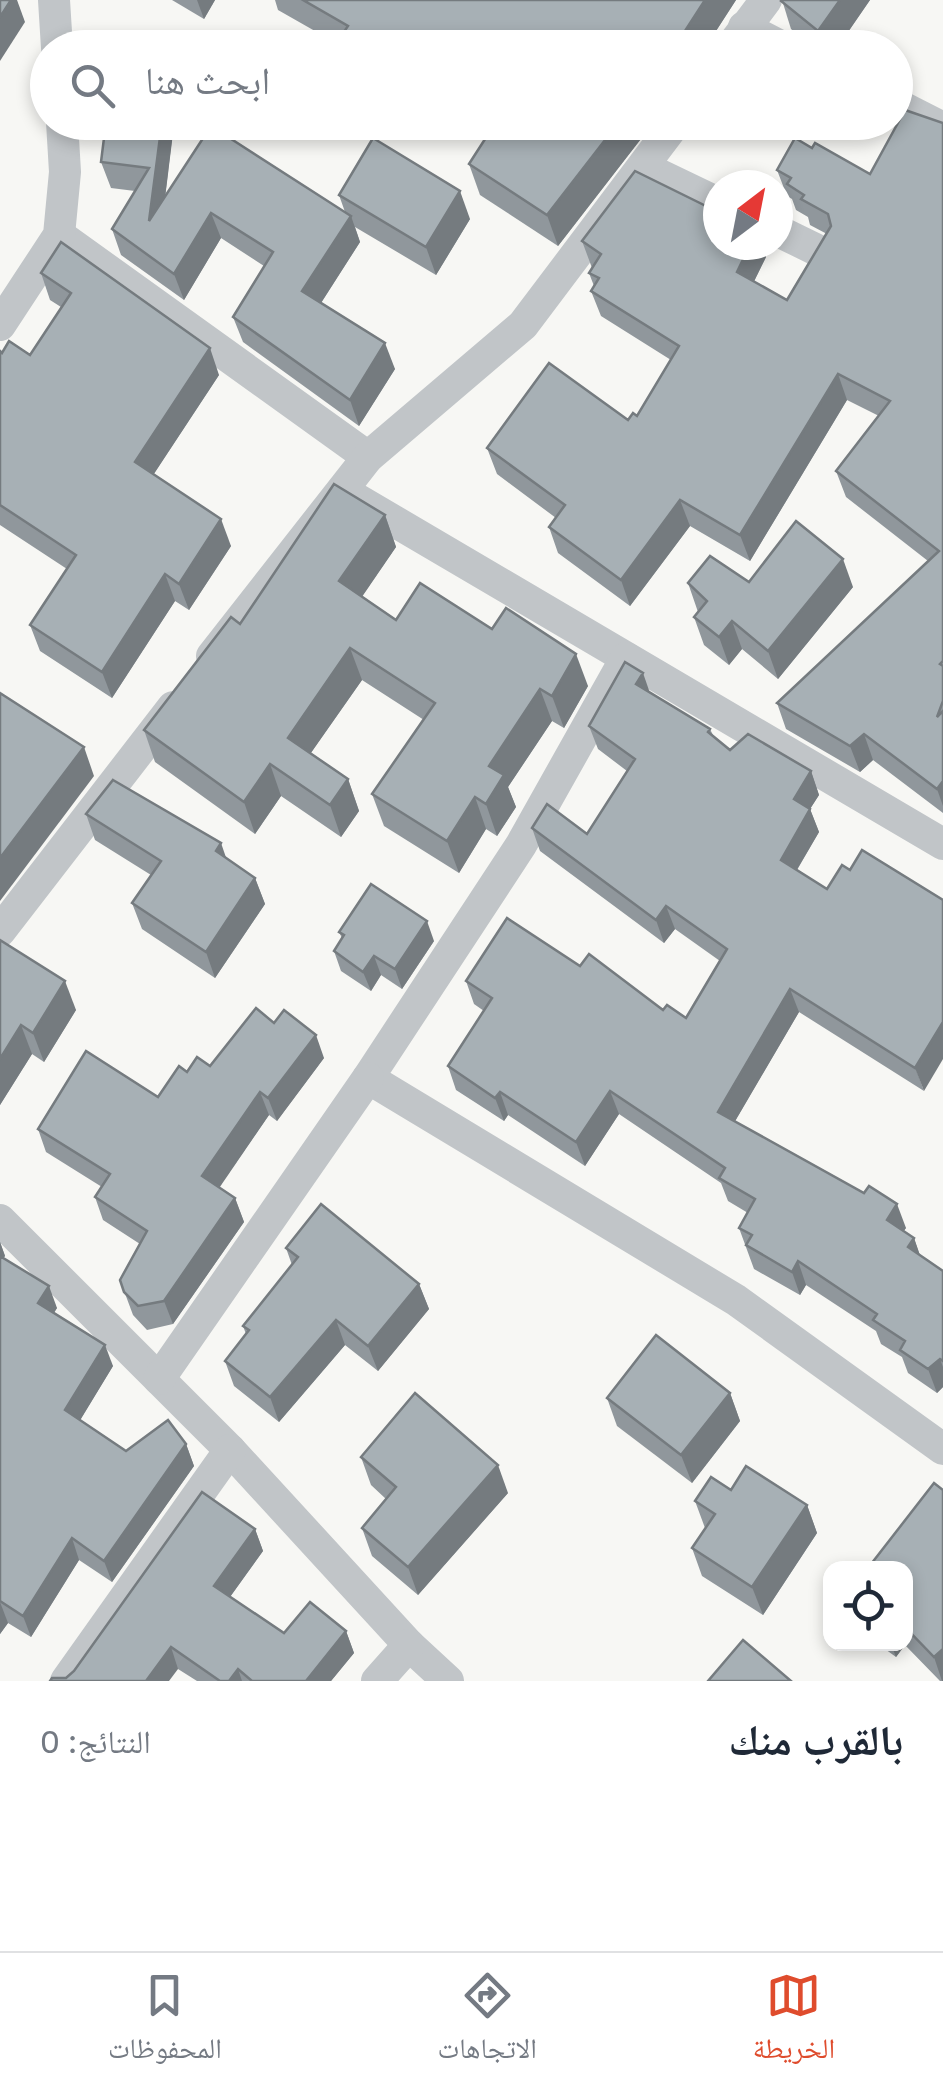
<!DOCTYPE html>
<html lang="ar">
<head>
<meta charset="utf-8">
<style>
	body { margin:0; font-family:"Golos Text","Noto Naskh Arabic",sans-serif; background:#f2f2f3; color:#1f2937; direction:rtl }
	.controls { position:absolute; right:30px; bottom:30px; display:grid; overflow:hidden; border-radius:20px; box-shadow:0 5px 15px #0003 }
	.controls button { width:90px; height:90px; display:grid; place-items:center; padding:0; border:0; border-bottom:2px solid #e0e1e3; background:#fff; color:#1f2937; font:50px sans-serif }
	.compass { position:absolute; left:703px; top:170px; width:90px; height:90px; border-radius:50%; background:#fff; box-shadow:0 5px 15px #0003; rotate:32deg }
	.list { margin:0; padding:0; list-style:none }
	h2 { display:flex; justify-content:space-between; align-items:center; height:130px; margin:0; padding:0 40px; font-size:42px }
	h2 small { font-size:32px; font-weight:400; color:#747a83 }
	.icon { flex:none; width:55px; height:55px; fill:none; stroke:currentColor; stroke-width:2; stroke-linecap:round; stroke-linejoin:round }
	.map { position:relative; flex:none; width:943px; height:1681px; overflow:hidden; direction:ltr }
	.search { position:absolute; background:#fff; box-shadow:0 5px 15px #0003; left:30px; right:30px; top:30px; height:110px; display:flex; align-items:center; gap:25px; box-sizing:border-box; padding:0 35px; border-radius:55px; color:#747a83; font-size:38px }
	.sheet { height:270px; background:#fff }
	nav { display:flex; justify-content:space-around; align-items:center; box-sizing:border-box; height:140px; border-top:2px solid #e0e1e3; background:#fff; font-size:28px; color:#747a83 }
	nav a { display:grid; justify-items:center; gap:5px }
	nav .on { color:#df4c2d }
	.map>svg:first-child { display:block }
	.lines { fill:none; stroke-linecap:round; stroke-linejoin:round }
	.minor { stroke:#c1c5c8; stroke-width:32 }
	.wall { fill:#90979c }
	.shaded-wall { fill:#757b7f }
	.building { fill:#a7b0b5; stroke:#757b7f; stroke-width:2.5 }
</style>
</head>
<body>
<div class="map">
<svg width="943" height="1681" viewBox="0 0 943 1681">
	<rect width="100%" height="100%" fill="#f7f7f4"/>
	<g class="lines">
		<!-- minor -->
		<g class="minor">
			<polyline points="54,0 57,48"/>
			<polyline points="744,27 784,48"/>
			<polyline points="730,48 766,0"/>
			<polyline points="896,104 943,128"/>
			<polyline points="643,167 718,203"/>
			<polyline points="778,231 821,252"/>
			<polyline points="59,235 368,457"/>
			<polyline points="0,325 59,235 65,172 62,122"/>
			<polyline points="348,494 943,844"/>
			<polyline points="212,656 368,457 523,325 676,122"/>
			<polyline points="626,658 521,845 368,1078 736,1300 943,1449"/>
			<polyline points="0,931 173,707"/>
			<polyline points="0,1220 230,1450 409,1645 448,1681"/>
			<polyline points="159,1379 368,1078"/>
			<polyline points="66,1681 230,1450"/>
			<polyline points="377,1681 409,1645"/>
		</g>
	</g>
	<!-- wall -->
	<g class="wall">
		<polygon points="172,0 215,0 204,19"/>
		<polygon points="275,0 736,0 705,48 333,48 336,43 278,10"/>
		<polygon points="782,0 870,0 837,48 814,48 791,29"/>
		<polygon points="106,122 174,122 165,197 345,212 339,195 470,219 436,275 355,227 360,242 321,303 395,369 359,426 243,342 233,317 264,266 221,238 184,300 121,255 112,229 135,191 111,188 101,162"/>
		<polygon points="496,122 654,122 558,246 480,195 469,164"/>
		<polygon points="943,123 943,813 873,760 860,772 786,729 777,703 928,561 846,497 836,471 879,416 847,400 750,561 690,526 630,606 558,553 549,527 556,518 497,474 487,448 628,420 637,416 671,360 601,316 591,291 594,286 589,273 592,268 582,241 761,245 766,257 754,281 787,300 827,234 810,225 808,217 796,210 792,199 787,196 777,170 812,148 870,174"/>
		<polygon points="41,273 219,375 153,475 231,546 189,610 175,601 112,698 40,651 30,625 67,569 0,525 0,351 30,355 61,307 50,300"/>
		<polygon points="385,515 396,547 362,596 396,620 492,629 588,686 564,728 552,721 508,787 516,807 497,836 486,829 459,873 384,826 372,794 424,720 362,680 310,754 348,779 359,811 341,837 281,796 255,834 155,762 144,730 240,624"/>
		<polygon points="749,582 853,587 778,679 742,649 729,665 704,645 694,617 698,612 688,583"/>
		<polygon points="650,692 710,729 713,735 730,750 811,771 819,795 810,809 819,832 797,870 827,889 842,865 924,1091 799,1012 735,1121 906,1228 903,1231 914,1238 920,1256 943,1271 943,1387 937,1393 908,1373 902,1357 881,1344 876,1331 806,1285 800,1295 754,1269 739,1228 748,1213 728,1201 721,1183 619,1114 585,1166 508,1115 504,1121 456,1090 448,1066 484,1011 474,1004 466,981 580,966 663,1010 686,1018 720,961 675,929 664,943 540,851 532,828 587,834 627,771 598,749 589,726"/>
		<polygon points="86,814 226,859 255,878 265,904 215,978 142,929 132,903 151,875 95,840"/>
		<polygon points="339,932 434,941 402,989 381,975 371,991 341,971 334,951 342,938"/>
		<polygon points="0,940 76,1010 44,1062 32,1054 0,1105"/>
		<polygon points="274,1023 324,1058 277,1121 269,1115 219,1187 235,1198 244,1222 173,1324 147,1330 133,1315 120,1280 140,1244 103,1220 95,1197 102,1187 46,1152 38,1129 158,1097 187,1072 210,1066"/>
		<polygon points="0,1242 5,1256 3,1258 57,1308 54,1313 113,1366 80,1420 126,1451 186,1444 194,1466 112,1582 79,1560 31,1637 8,1623 0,1634"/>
		<polygon points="286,1248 419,1284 429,1309 378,1371 345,1345 279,1422 234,1386 225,1361 246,1334 243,1326 292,1265"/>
		<polygon points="730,1393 740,1421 692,1483 617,1426 607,1398"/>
		<polygon points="361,1457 508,1493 418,1595 372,1556 362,1528 386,1499 371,1485"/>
		<polygon points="934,1483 943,1681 940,1681 905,1645 896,1657 878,1644 906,1644 906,1568"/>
		<polygon points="731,1490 807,1505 817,1533 763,1615 702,1576 692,1548 705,1528 695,1501"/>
		<polygon points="255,1529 263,1551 230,1597 284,1633 346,1631 354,1653 331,1681 197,1681 178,1669 66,1678"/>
	</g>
	<!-- shaded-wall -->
	<g class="shaded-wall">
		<polygon points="11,0 17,0 25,22 0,61 0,17"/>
		<polygon points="197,0 215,0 204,19"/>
		<polygon points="705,0 736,0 705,48 674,48"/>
		<polygon points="840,0 870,0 837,48 824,48 818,31"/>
		<polygon points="401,34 406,48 391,48"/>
		<polygon points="162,122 174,122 174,125 159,247 149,221"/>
		<polygon points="619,122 654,122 558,246 547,215"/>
		<polygon points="460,191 470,219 436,275 426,247"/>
		<polygon points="211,213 221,238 184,300 174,274"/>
		<polygon points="351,216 360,242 312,317 302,291"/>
		<polygon points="750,245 761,245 766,257 746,298 737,272"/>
		<polygon points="385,343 395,369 359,426 350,400"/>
		<polygon points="210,348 219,375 144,489 135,462"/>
		<polygon points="838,374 847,400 750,561 740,535"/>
		<polygon points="680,500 690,526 630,606 621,580"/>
		<polygon points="385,515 396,547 351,613 339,581"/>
		<polygon points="221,519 231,546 189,610 179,584"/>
		<polygon points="843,559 853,587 778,679 768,651"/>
		<polygon points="165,574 175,601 112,698 102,672"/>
		<polygon points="732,621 742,649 729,665 719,637"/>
		<polygon points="350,648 362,680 299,770 288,738"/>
		<polygon points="576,654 588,686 564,728 552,696"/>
		<polygon points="643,673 651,696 636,684"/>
		<polygon points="540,689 552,721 508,787 516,807 497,836 486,804 489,766"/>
		<polygon points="864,734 873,760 860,772 850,746"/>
		<polygon points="84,747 94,776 0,901 0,858"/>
		<polygon points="270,764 281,796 255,834 244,802"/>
		<polygon points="811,771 819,795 810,809 819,832 789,883 781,860 794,799"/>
		<polygon points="348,779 359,811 341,837 330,805"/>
		<polygon points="943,781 943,806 937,789"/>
		<polygon points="475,797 486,829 459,873 447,841"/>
		<polygon points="221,843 230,869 216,851"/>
		<polygon points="255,878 265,904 215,978 206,952"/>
		<polygon points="666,906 675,929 664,943 656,920"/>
		<polygon points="427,921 434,941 402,989 395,969"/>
		<polygon points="374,956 381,975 371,991 363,972"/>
		<polygon points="65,981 76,1010 44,1062 33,1033"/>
		<polygon points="790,989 799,1012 727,1135 718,1112"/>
		<polygon points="943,1022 943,1059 924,1091 915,1068"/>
		<polygon points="21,1025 32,1054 0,1105 0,1059"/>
		<polygon points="316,1035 324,1058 277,1121 268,1098"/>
		<polygon points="610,1091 619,1114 585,1166 576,1142"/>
		<polygon points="260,1092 269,1115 211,1200 202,1176"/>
		<polygon points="500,1092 508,1115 504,1121 495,1098"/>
		<polygon points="235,1198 244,1222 173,1324 164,1301"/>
		<polygon points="897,1204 906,1228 895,1243 887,1220"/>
		<polygon points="914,1238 922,1261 908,1247"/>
		<polygon points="0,1242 5,1256 0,1262"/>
		<polygon points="798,1261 806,1285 800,1295 792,1272"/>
		<polygon points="419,1284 429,1309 378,1371 368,1346"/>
		<polygon points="49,1286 57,1308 46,1324 38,1303"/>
		<polygon points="336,1320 345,1345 279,1422 270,1397"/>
		<polygon points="105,1345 113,1366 73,1432 65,1410"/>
		<polygon points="940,1359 943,1367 943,1387 937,1393 928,1369"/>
		<polygon points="730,1393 740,1421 692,1483 681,1455"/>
		<polygon points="186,1444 194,1466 112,1582 104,1561"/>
		<polygon points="498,1465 508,1493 418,1595 408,1567"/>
		<polygon points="807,1505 817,1533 763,1615 752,1587"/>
		<polygon points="255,1529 263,1551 222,1608 214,1586"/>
		<polygon points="72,1538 79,1560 31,1637 23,1616"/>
		<polygon points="0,1602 8,1623 0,1634"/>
		<polygon points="346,1631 354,1653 331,1681 306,1681"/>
		<polygon points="891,1644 904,1644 905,1645 896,1657"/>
		<polygon points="171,1647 178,1669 169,1681 146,1681"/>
		<polygon points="943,1649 943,1681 942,1681 934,1657"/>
		<polygon points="238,1669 242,1681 229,1681"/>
	</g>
	<!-- building -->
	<g class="building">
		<polygon points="0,0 11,0 0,17"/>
		<polygon points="303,0 705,0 674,48 422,48 401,34 391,48 333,48 348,26"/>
		<polygon points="782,0 840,0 818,31 781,1"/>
		<polygon points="905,110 943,123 943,661 940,664 943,666 943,701 937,717 943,711 943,781 937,789 864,734 850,746 777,703 939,551 836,471 890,401 838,374 740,535 680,500 621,580 549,527 565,505 487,448 549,363 628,420 633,413 637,416 679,346 591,291 599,278 589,273 601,254 582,241 635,171 718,212 718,245 750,245 737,272 787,300 831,226 828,214 801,199 804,195 787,184 791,178 777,170 795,138 812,148 815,143 870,174"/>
		<polygon points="106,122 162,122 149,221 211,126 351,216 302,291 385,343 350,400 233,317 273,252 211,213 174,274 112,229 149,168 101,162"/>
		<polygon points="496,122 619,122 547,215 469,164"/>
		<polygon points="373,138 460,191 426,247 339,195"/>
		<polygon points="61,242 210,348 135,462 221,519 179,584 165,574 102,672 30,625 76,555 0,505 0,351 2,353 9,341 30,355 71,293 41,273"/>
		<polygon points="334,484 385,515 339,581 396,620 420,583 492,629 506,608 576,654 552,696 540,689 489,766 504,775 486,804 475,797 447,841 372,794 435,703 350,648 288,738 348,779 330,805 270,764 244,802 144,730 231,617 240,624"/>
		<polygon points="796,521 843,559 768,651 732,621 719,637 694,617 707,601 688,583 710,556 749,582"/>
		<polygon points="625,662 643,673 636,684 710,729 708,732 730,750 748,734 811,771 794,799 810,809 781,860 827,889 842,865 850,870 862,850 943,900 943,1022 915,1068 790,989 718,1112 864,1193 869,1186 897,1204 887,1220 914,1238 908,1247 943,1271 943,1361 940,1359 928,1369 900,1350 905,1341 873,1320 877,1314 798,1261 792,1272 746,1245 752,1235 739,1228 755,1199 719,1178 725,1168 610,1091 576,1142 500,1092 495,1098 448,1066 492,998 466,981 507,918 580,966 589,954 663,1010 667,1005 686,1018 727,949 666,906 656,920 532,828 547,804 587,834 635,759 589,726"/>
		<polygon points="0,693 84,747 0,858"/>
		<polygon points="113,780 221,843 216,851 255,878 206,952 132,903 161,861 86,814"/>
		<polygon points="371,884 427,921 395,969 374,956 363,972 334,951 344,935 339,932"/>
		<polygon points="0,940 65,981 33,1033 21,1025 0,1059"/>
		<polygon points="256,1008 274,1023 284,1010 316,1035 268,1098 260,1092 202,1176 235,1198 164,1301 138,1306 124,1292 120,1280 147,1231 95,1197 110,1174 38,1129 86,1051 158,1097 179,1066 187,1072 197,1057 210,1066"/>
		<polygon points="321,1204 419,1284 368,1346 336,1320 270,1397 225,1361 249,1330 243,1326 298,1257 286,1248"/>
		<polygon points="0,1256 49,1286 38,1303 105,1345 65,1410 126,1451 168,1420 186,1444 104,1561 72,1538 23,1616 0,1601"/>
		<polygon points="656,1335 730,1393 681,1455 607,1398"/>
		<polygon points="415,1393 498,1465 408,1567 362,1528 396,1487 361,1457"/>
		<polygon points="746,1466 807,1505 752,1587 692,1548 715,1514 695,1501 711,1477 731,1490"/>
		<polygon points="934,1483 943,1490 943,1649 934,1657 906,1628 906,1568 868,1568"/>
		<polygon points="202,1492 255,1529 214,1586 284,1633 310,1602 346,1631 306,1681 252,1681 238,1669 229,1681 220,1681 171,1647 146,1681 50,1681 52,1678 66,1678 74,1671"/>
		<polygon points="743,1640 791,1681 708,1681"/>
	</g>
</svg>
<div class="controls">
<button><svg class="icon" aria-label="locate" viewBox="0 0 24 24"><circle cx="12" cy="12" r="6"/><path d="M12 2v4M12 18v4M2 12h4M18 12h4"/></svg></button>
</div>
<svg class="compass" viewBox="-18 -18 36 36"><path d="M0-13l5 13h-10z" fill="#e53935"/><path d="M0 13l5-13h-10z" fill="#747a83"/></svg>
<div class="search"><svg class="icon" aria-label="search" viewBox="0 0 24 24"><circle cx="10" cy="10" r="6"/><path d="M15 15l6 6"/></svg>ابحث هنا</div>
</div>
<section class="sheet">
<h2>بالقرب منك<small>النتائج: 0</small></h2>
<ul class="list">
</ul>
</section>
<nav>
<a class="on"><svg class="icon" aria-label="map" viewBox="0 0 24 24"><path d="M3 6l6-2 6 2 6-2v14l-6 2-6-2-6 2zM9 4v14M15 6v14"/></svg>الخريطة</a>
<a><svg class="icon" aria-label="directions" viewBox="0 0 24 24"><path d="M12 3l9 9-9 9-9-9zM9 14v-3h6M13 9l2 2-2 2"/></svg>الاتجاهات</a>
<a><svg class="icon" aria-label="saved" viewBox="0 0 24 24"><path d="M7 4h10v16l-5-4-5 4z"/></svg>المحفوظات</a>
</nav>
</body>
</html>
